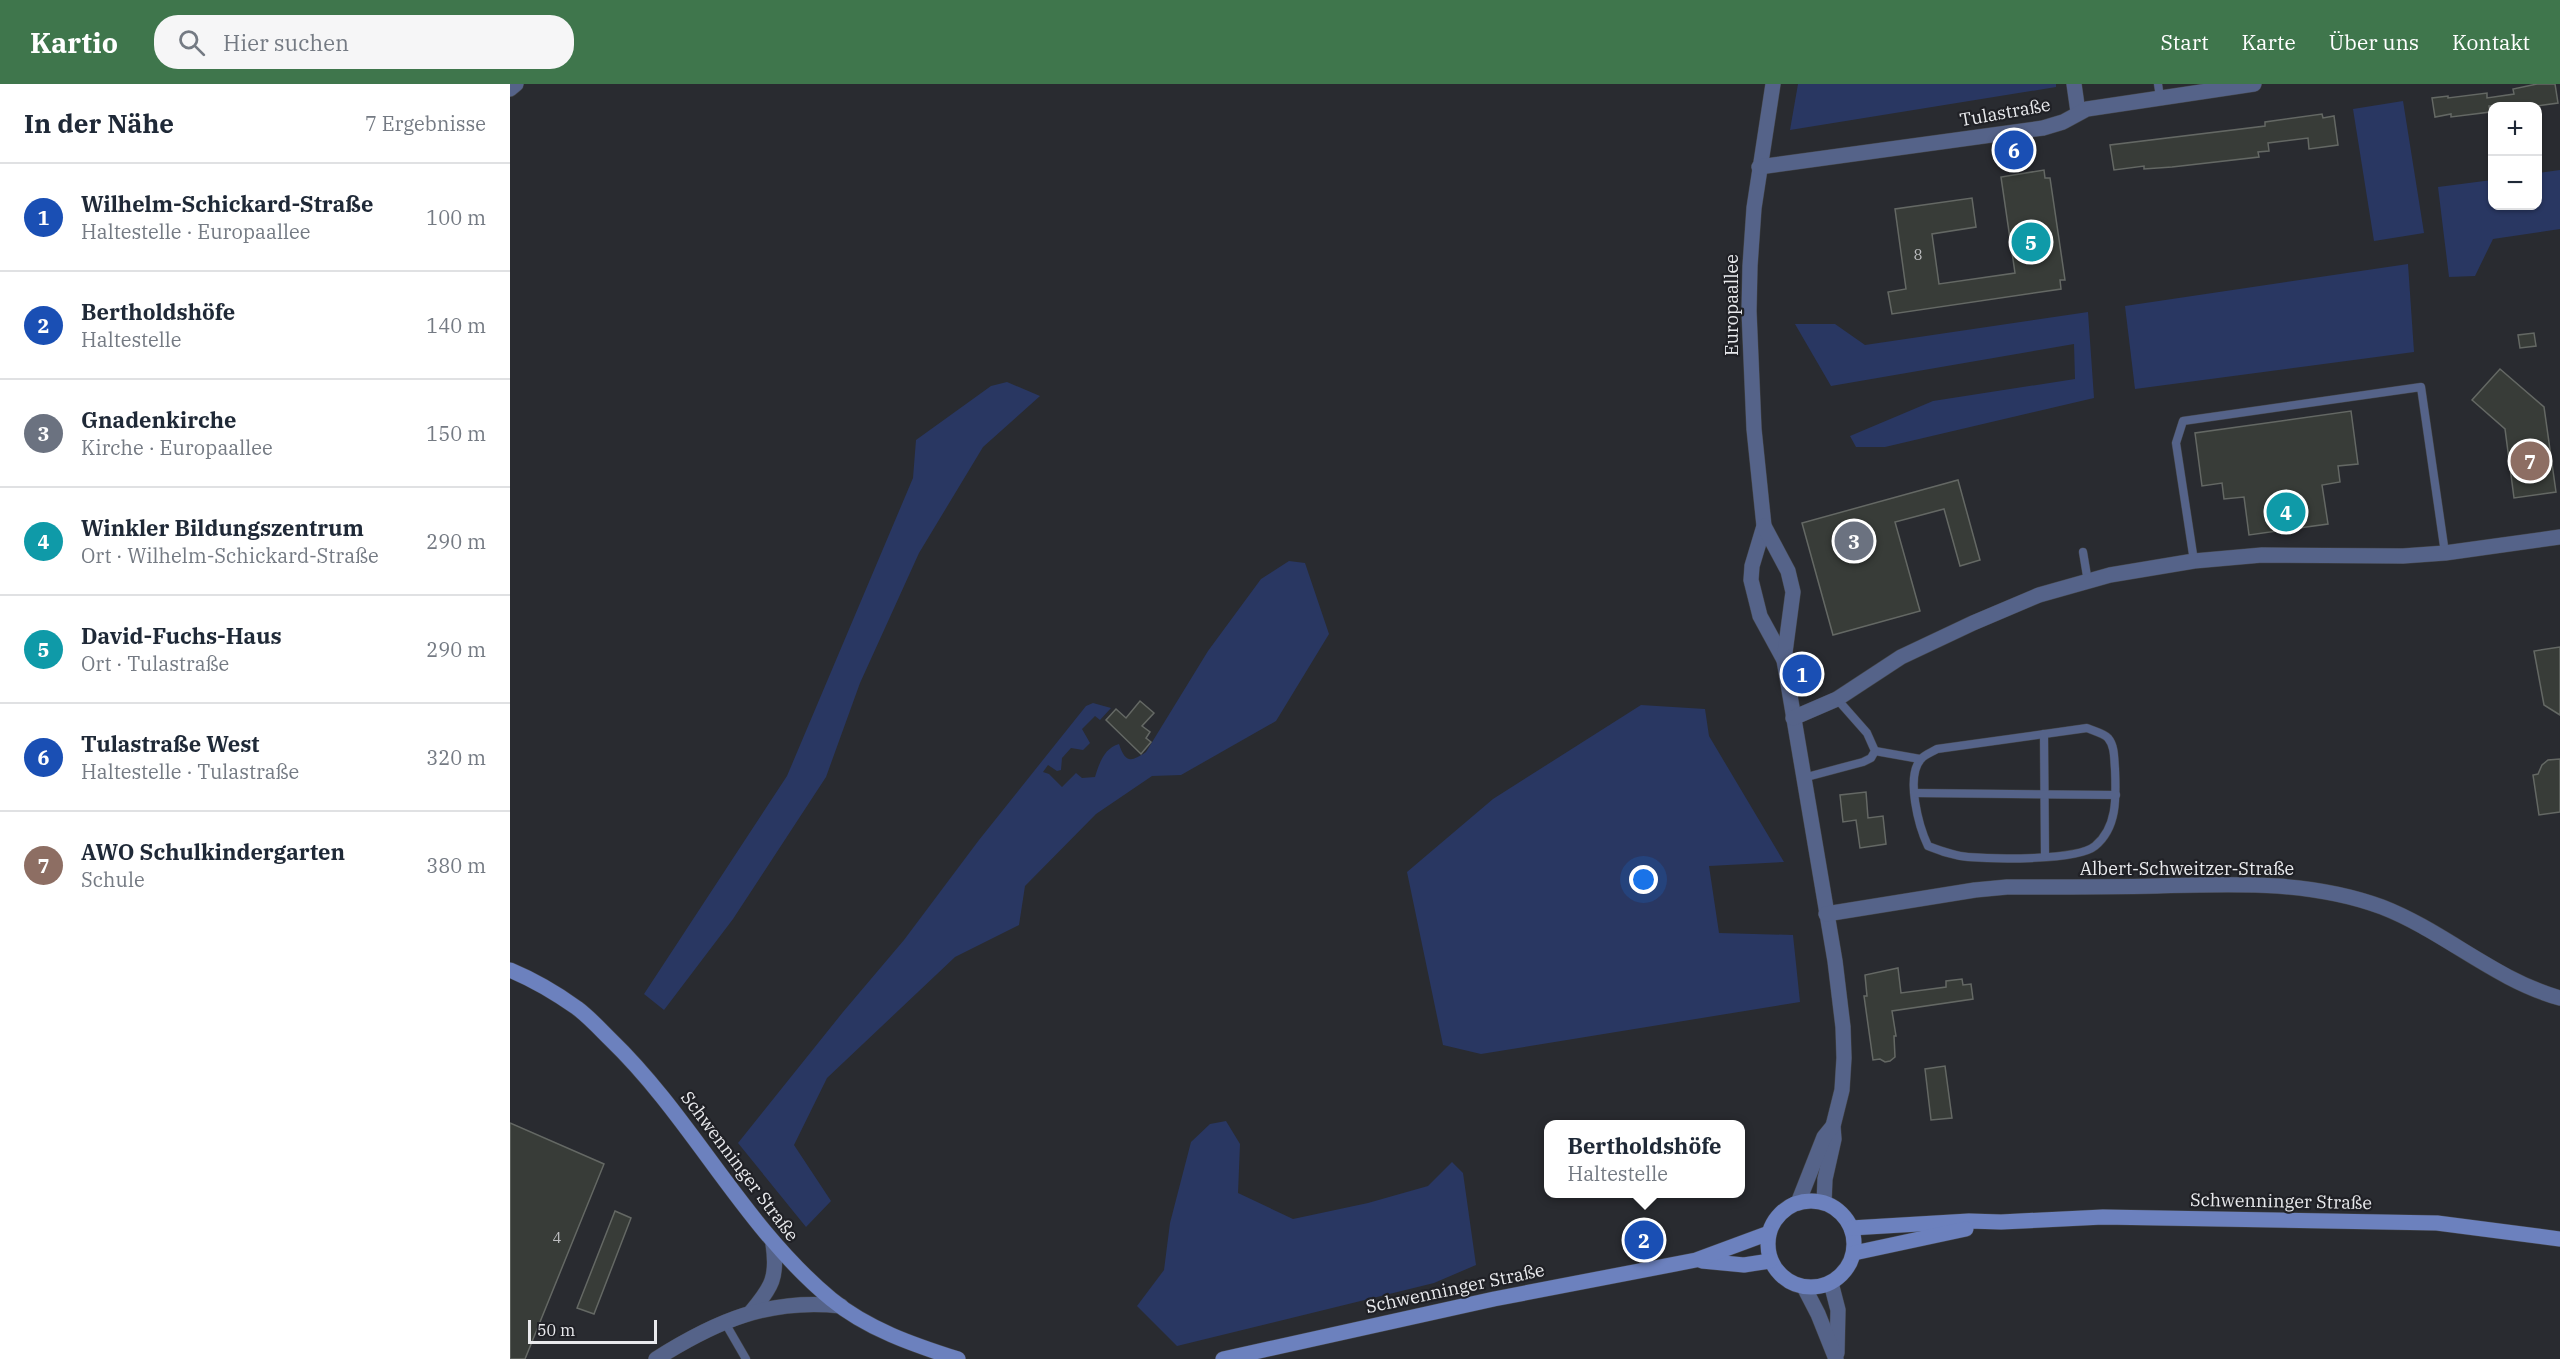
<!DOCTYPE html>
<html lang="de">
<head>
<meta charset="utf-8">
<style>
	body { margin:0; font-family:"IBM Plex Serif",serif; background:#f6f6f7; color:#1f2937 }
	.controls { position:absolute; right:18px; top:18px; display:grid; overflow:hidden; border-radius:12px; box-shadow:0 2px 4px #0004 }
	.controls button { width:54px; height:54px; display:grid; place-items:center; padding:0; border:0; border-bottom:2px solid #e0e1e3; background:#fff; color:#1f2937; font:30px sans-serif }
	.scale { position:absolute; left:18px; bottom:15px; width:129px; box-sizing:border-box; padding-left:6px; border:3px solid #e9eaed; border-top:0; font-size:16px; line-height:21px; white-space:nowrap; color:#e9eaed; -webkit-text-stroke:4px #202126; paint-order:stroke }
	.you { position:absolute; left:1134px; top:796px; width:21px; height:21px; margin:-15px; border:4px solid #fff; border-radius:50%; background:#1a73e8; box-shadow:0 0 0 9px #1a73e833 }
	.badge { display:grid; place-items:center; width:39px; height:39px; border-radius:50%; background:#3f764c; color:#fff; font-size:20px; font-weight:700 }
	.pin { position:absolute; translate:-50% -50%; border:3px solid #fff; box-shadow:0 2px 6px #0006 }
	.popup { position:absolute; left:1034px; top:1036px; width:201px; height:78px; box-sizing:border-box; display:grid; place-content:center; border-radius:12px; background:#fff; filter:drop-shadow(0 2px 4px #0005); font-size:20px; white-space:nowrap; color:#747a83 }
	.popup b { font-size:22px; color:#1f2937 }
	.popup::after { content:''; position:absolute; left:50%; top:100%; margin-left:-12px; border:12px solid transparent; border-top-color:#fff }
	.list { margin:0; padding:0; list-style:none }
	h2 { display:flex; justify-content:space-between; align-items:center; height:78px; margin:0; padding:0 24px; font-size:26px }
	h2 small { font-size:20px; font-weight:400; color:#747a83 }
	.list li { display:grid; grid-template-columns:39px 1fr auto; gap:18px; align-items:center; box-sizing:border-box; height:108px; padding:0 24px; border-top:2px solid #e0e1e3 }
	.list b { display:block; font-size:22px; white-space:nowrap }
	.list p { margin:0; font-size:20px; white-space:nowrap; color:#747a83 }
	.list em { font-size:20px; font-style:normal; color:#747a83 }
	.icon { flex:none; width:33px; height:33px; fill:none; stroke:currentColor; stroke-width:2; stroke-linecap:round; stroke-linejoin:round }
	.map { position:relative; flex:none; width:2050px; height:1275px; overflow:hidden }
	header { display:flex; align-items:center; gap:36px; box-sizing:border-box; height:84px; padding:0 30px; background:#3f764c; color:#fff }
	header strong { font-size:28px }
	nav { display:flex; gap:33px; margin-inline-start:auto; font-size:21px }
	.search { width:420px; height:54px; background:#f6f6f7; display:flex; align-items:center; gap:15px; box-sizing:border-box; padding:0 21px; border-radius:24px; color:#747a83; font-size:22px }
	main { display:flex }
	aside { flex:1; background:#fff }
	.map>svg:first-child { display:block }
	.green { fill:#293762 }
	.building { fill:#383c38; stroke:#646864; stroke-width:1.5 }
	.lines { fill:none; stroke-linecap:round; stroke-linejoin:round }
	.lane-casing { stroke:#44464a; stroke-width:9 }
	.street-casing { stroke:#44464a; stroke-width:16 }
	.secondary-casing { stroke:#44464a; stroke-width:16 }
	.lane { stroke:#556389; stroke-width:8 }
	.street { stroke:#556389; stroke-width:15 }
	.secondary { stroke:#6c81be; stroke-width:15 }
	.labels { text-anchor:middle; dominant-baseline:central; stroke-width:4.5; stroke-linejoin:round; paint-order:stroke }
	.number-label { font-size:15px; fill:#bdbec0 }
	.street-label { font-size:18px; fill:#e9eaed; stroke:#202126 }
</style>
</head>
<body>
<header>
<strong>Kartio</strong>
<div class="search"><svg class="icon" aria-label="search" viewBox="0 0 24 24"><circle cx="10" cy="10" r="6"/><path d="M15 15l6 6"/></svg>Hier suchen</div>
<nav><a>Start</a><a>Karte</a><a>Über uns</a><a>Kontakt</a></nav>
</header>
<main>
<aside>
<h2>In der Nähe<small>7 Ergebnisse</small></h2>
<ul class="list">
<li><span class="badge" style="background:#1a4fb4">1</span><div><b>Wilhelm-Schickard-Straße</b><p>Haltestelle · Europaallee</p></div><em>100 m</em></li>
<li><span class="badge" style="background:#1a4fb4">2</span><div><b>Bertholdshöfe</b><p>Haltestelle</p></div><em>140 m</em></li>
<li><span class="badge" style="background:#6b7280">3</span><div><b>Gnadenkirche</b><p>Kirche · Europaallee</p></div><em>150 m</em></li>
<li><span class="badge" style="background:#0f9aa8">4</span><div><b>Winkler Bildungszentrum</b><p>Ort · Wilhelm-Schickard-Straße</p></div><em>290 m</em></li>
<li><span class="badge" style="background:#0f9aa8">5</span><div><b>David-Fuchs-Haus</b><p>Ort · Tulastraße</p></div><em>290 m</em></li>
<li><span class="badge" style="background:#1a4fb4">6</span><div><b>Tulastraße West</b><p>Haltestelle · Tulastraße</p></div><em>320 m</em></li>
<li><span class="badge" style="background:#8d6e63">7</span><div><b>AWO Schulkindergarten</b><p>Schule</p></div><em>380 m</em></li>
</ul>
</aside>
<div class="map">
<svg width="2050" height="1275" viewBox="0 0 2050 1275">
	<rect width="100%" height="100%" fill="#292b30"/>
	<!-- green -->
	<g class="green">
		<polygon points="1288,0 1546,0 1546,3 1280,46"/>
		<polygon points="1893,17 1914,149 1864,157 1843,25"/>
		<polygon points="2050,86 2050,145 1983,155 1965,192 1939,193 1928,103 1982,96 1982,122 2028,122 2028,89"/>
		<polygon points="1898,180 1904,268 1625,305 1615,222"/>
		<polygon points="1578,228 1584,314 1375,363 1346,363 1340,352 1423,317 1565,295 1564,260 1321,302 1285,240 1325,240 1355,261"/>
		<polygon points="497,298 530,312 473,363 409,469 350,599 316,693 223,835 154,926 134,910 277,692 403,394 406,356 481,302"/>
		<path d="M779,477L795,479L819,550L766,637L671,691L642,692L586,730L515,802L509,841L445,873L317,994L284,1061L321,1117L296,1143L228,1059L333,928L394,856L469,756L576,622L583,619L601,624L590,636L585,632L572,645L580,659L573,666L561,664L552,674L551,686L547,687L538,681L533,688L539,690L552,703L566,689L572,694L585,693C589,680 594,664 609,660C615,678 620,679 636,668L698,567L751,495Z"/>
		<polygon points="1131,621 1195,625 1199,652 1274,778 1199,782 1209,849 1283,851 1290,918 971,970 933,961 897,788 983,715"/>
		<polygon points="716,1037 730,1060 728,1109 783,1135 858,1119 918,1102 942,1078 953,1089 966,1181 924,1199 667,1262 627,1222 654,1186 660,1139 681,1058 700,1040"/>
	</g>
	<!-- building -->
	<g class="building">
		<polygon points="2027,0 2045,0 2048,19 2027,22 1979,22 1980,28 1941,33 1941,30 1925,33 1922,14 1938,12 1938,14 1977,9 1977,14 2004,10 2003,5"/>
		<polygon points="1812,30 1813,34 1824,32 1828,61 1799,65 1798,54 1758,59 1759,67 1748,68 1749,73 1662,83 1634,85 1634,82 1604,86 1600,61 1755,42 1755,38"/>
		<polygon points="1534,86 1535,94 1540,94 1555,196 1550,196 1551,205 1382,230 1378,208 1396,205 1385,125 1462,114 1466,143 1422,150 1429,200 1505,189 1491,93"/>
		<polygon points="2024,249 2026,262 2010,264 2008,251"/>
		<polygon points="1990,285 2034,323 2046,408 2004,414 1995,345 1962,316"/>
		<polygon points="1841,327 1848,380 1828,382 1830,398 1812,401 1818,440 1739,451 1734,413 1714,415 1712,399 1692,402 1685,349"/>
		<polygon points="1448,396 1470,476 1450,482 1434,425 1385,438 1410,527 1323,551 1292,439"/>
		<polygon points="2050,563 2050,631 2034,621 2024,567"/>
		<polygon points="630,617 644,629 632,642 640,648 636,654 641,658 631,670 596,636 606,625 616,634"/>
		<polygon points="2050,675 2050,728 2029,731 2023,691 2028,690 2032,681 2038,676"/>
		<polygon points="1356,708 1358,734 1373,732 1376,760 1350,764 1346,736 1333,738 1330,711"/>
		<polygon points="1388,884 1391,909 1436,903 1436,897 1452,895 1453,901 1461,900 1463,915 1382,927 1386,952 1384,952 1385,973 1380,977 1375,978 1370,975 1363,976 1354,912 1357,912 1355,891"/>
		<polygon points="1435,982 1442,1034 1421,1036 1415,985"/>
		<polygon points="0,1039 94,1080 15,1275 0,1275"/>
		<polygon points="105,1127 121,1134 84,1230 67,1224"/>
	</g>
	<g class="lines">
		<!-- lane casing -->
		<g class="lane-casing">
			<g id="lane">
				<polyline points="1648,0 1650,13"/>
				<polyline points="1573,468 1578,498"/>
				<polyline points="1684,477 1666,359 1673,337 1911,303 1935,469"/>
				<path d="M1577,644C1583,647 1593,649 1598,654C1605,662 1604,675 1605,685C1606,712 1608,743 1585,762C1567,777 1483,775 1458,773C1444,772 1431,767 1418,762C1409,743 1395,693 1411,675C1414,671 1422,668 1427,665Z"/>
				<polyline points="1534,650 1535,772"/>
				<polyline points="1365,667 1410,675"/>
				<polyline points="1293,694 1353,678 1361,674 1365,667 1357,649 1327,615"/>
				<polyline points="1405,709 1606,711"/>
				<polyline points="214,1237 236,1275"/>
			</g>
		</g>
		<!-- street casing -->
		<g class="street-casing">
			<g id="street">
				<polyline points="1263,0 1244,124 1240,182 1239,227 1244,345 1254,442 1242,482 1241,496 1250,532 1274,576"/>
				<polyline points="1564,0 1568,28"/>
				<polyline points="0,5 6,0"/>
				<polyline points="1249,83 1533,44 1553,38 1577,25 1744,0"/>
				<polyline points="1254,442 1278,487 1283,508 1274,576 1325,877 1333,943 1334,974 1332,1006 1323,1042 1324,1055 1315,1095 1314,1119"/>
				<polyline points="1283,634 1327,615 1391,573 1463,539 1529,511 1600,491 1684,477 1752,471 1893,472 1935,469 2050,453"/>
				<path d="M1316,830L1465,806L1497,803C1547,803 1597,803 1647,802C1723,800 1799,796 1872,823C1934,847 1985,896 2050,914"/>
				<polyline points="1288,1119 1314,1053 1323,1042"/>
				<polyline points="1321,1199 1328,1226 1327,1269"/>
				<polyline points="1294,1203 1308,1230 1326,1275"/>
				<path d="M241,1228C262,1203 268,1193 263,1160"/>
				<path d="M146,1275C206,1237 259,1214 331,1222"/>
			</g>
		</g>
		<!-- secondary casing -->
		<g class="secondary-casing">
			<g id="secondary">
				<path d="M0,886C24,896 46,909 67,924C79,933 90,945 100,955C183,1035 232,1141 321,1215C357,1245 404,1261 448,1275"/>
				<circle cx="1301" cy="1160" r="43"/>
				<polyline points="1341,1144 1459,1137 1491,1138 1593,1133 1927,1139 2050,1155"/>
				<polyline points="1344,1169 1456,1145"/>
				<polyline points="1192,1177 1234,1181 1260,1177"/>
				<polyline points="713,1275 984,1215 1186,1176 1259,1149"/>
			</g>
		</g>
		<!-- lane -->
		<use href="#lane" class="lane"/>
		<!-- street -->
		<use href="#street" class="street"/>
		<!-- secondary -->
		<use href="#secondary" class="secondary"/>
	</g>
	<g class="labels">
		<!-- number labels -->
		<g class="number-label">
			<text x="1408" y="170">8</text>
			<text x="47" y="1153">4</text>
		</g>
		<!-- street labels -->
		<g class="street-label">
			<text transform="translate(1495 28) rotate(-10)">Tulastraße</text>
			<text transform="translate(1221 221) rotate(-90)">Europaallee</text>
			<text x="1677" y="784">Albert-Schweitzer-Straße</text>
			<text transform="translate(230 1082) rotate(53)">Schwenninger Straße</text>
			<text transform="translate(1771 1117) rotate(1)">Schwenninger Straße</text>
			<text transform="translate(945 1204) rotate(-12)">Schwenninger Straße</text>
		</g>
	</g>
</svg>
<div class="controls">
<button>+</button>
<button>−</button>
</div>
<div class="scale">50 m</div>
<div class="you"></div>
<div class="pin badge" style="left:1292px;top:590px;background:#1a4fb4">1</div>
<div class="pin badge" style="left:1134px;top:1156px;background:#1a4fb4">2</div>
<div class="popup"><b>Bertholdshöfe</b>Haltestelle</div>
<div class="pin badge" style="left:1344px;top:457px;background:#6b7280">3</div>
<div class="pin badge" style="left:1776px;top:428px;background:#0f9aa8">4</div>
<div class="pin badge" style="left:1521px;top:158px;background:#0f9aa8">5</div>
<div class="pin badge" style="left:1504px;top:66px;background:#1a4fb4">6</div>
<div class="pin badge" style="left:2020px;top:377px;background:#8d6e63">7</div>
</div>
</main>
</body>
</html>
